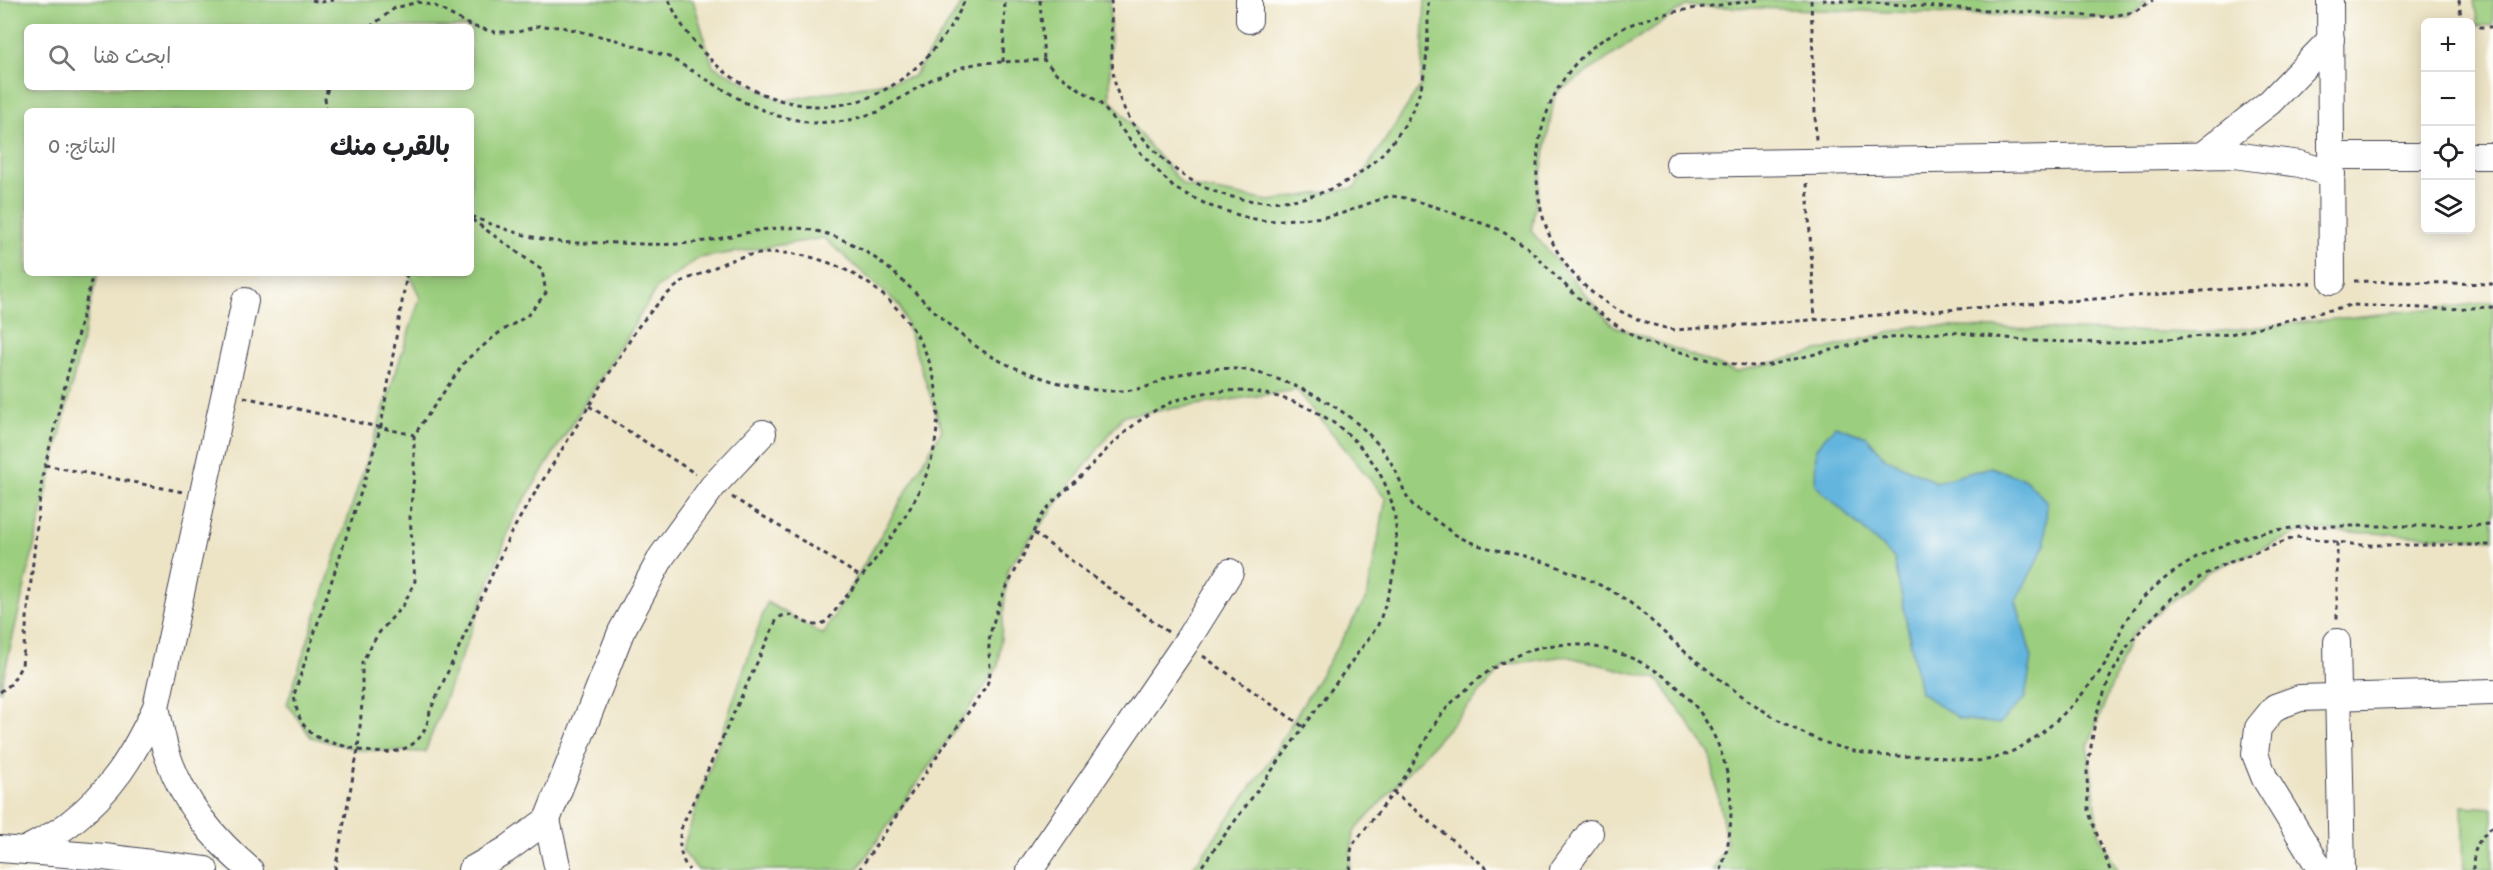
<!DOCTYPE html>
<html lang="ar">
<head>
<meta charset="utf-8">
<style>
	body { margin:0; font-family:Itim,"Playpen Sans Arabic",sans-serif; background:#f6f6f6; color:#202124; direction:rtl }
	.controls { position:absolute; right:18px; top:18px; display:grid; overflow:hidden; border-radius:9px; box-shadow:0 3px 15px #0003 }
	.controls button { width:54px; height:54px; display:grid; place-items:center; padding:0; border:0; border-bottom:2px solid #e0e0e0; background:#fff; color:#202124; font:30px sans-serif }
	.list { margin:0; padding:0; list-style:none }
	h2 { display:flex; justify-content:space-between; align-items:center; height:78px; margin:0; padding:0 24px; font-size:26px }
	h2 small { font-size:20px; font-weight:400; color:#757577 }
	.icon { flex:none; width:33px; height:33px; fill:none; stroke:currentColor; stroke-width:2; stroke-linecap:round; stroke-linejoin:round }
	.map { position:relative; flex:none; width:2493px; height:870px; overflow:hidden; direction:ltr }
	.search { position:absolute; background:#fff; box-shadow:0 3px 15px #0003; left:24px; top:24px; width:450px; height:66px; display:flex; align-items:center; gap:15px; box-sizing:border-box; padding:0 21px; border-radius:9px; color:#757577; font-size:22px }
	.panel { position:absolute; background:#fff; box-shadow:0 3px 15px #0003; left:24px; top:108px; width:450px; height:168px; border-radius:9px; direction:rtl }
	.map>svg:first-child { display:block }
	.green { fill:#9bce7e; stroke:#5e785c; stroke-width:1.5; fill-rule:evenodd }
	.water { fill:#63b5de; stroke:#426c8c; stroke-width:1.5 }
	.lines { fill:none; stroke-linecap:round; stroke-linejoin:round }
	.minor-casing { stroke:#403f50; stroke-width:28 }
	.path { stroke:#403f50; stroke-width:3; stroke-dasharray:4.5 4.5; stroke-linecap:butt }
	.minor { stroke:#fff; stroke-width:26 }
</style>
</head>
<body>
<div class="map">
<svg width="2493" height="870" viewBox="0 0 2493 870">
	<rect width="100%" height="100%" fill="#fdfcf7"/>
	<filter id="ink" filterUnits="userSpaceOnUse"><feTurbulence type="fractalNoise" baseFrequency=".0167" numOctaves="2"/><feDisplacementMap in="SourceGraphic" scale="12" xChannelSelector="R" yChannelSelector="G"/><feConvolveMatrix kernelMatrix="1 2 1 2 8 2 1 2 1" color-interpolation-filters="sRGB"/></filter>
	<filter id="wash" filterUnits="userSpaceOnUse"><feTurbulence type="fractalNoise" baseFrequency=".008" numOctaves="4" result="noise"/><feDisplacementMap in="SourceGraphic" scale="24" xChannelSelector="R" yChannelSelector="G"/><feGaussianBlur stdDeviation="1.35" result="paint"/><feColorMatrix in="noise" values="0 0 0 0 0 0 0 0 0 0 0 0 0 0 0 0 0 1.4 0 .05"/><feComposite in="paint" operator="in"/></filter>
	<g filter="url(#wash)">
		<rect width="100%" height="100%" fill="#ede4c6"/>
		<!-- green -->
		<g class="green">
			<path d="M0,0H693L713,66L781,101L913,77L964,0H1110V99L1183,185L1269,201L1354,188L1421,85L1425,0H2147L2130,19L1686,6L1555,94L1531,231L1612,325L1736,372L1915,326L2203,333L2493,302V539L2307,530L2208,571L2132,634L2088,746L2100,837L2118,870H1713L1727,844L1710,754L1658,679L1565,656L1505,665L1354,832L1349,870H1191L1265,768L1367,597L1386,499L1297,390L1123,416L1008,568L998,667L857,870H698L682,850L767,602L823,635L942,430L900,306L824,238L699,258L657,288L515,515L425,752L358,750L311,737L287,704L420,298L409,273H471V111H27V273H98L0,692ZM27,27H471V87H27Z"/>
			<polygon points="2474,0 2493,0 2493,25 2478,26"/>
			<polygon points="2462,806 2493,808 2493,870 2464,870"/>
		</g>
		<!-- water -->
		<polygon class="water" points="1835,426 1867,437 1885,458 1936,482 1991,467 2026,480 2047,502 2045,546 2016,601 2032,658 2025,698 1999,724 1960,719 1920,692 1894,558 1815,485 1816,448"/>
	</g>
	<g filter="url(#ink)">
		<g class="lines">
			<!-- minor casing -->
			<g class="minor-casing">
				<g id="minor">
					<polyline points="1249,0 1249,20"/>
					<polyline points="2330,0 2332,281"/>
					<polyline points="2201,156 2270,102 2331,39"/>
					<polyline points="2332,156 2426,156"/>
					<polyline points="2470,156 2493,156"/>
					<polyline points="1679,164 2234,155 2300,164 2332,174"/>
					<polyline points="2337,642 2342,870"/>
					<path d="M156,707C160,724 162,741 168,757C184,804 214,839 250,870"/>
					<polyline points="547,820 558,870"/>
					<polyline points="0,849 104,857 205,870"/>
					<path d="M25,850C40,842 56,834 69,824C112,791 133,756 156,707L245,301"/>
					<polyline points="471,870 506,850 547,820 621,632 662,556 713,486 763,433"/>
					<polyline points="1030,870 1185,644 1230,572"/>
					<polyline points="1563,870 1590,833"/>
					<polyline points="2321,870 2265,779 2255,754 2258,728 2275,707 2300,698 2493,692"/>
				</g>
			</g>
			<!-- path -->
			<g class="path">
				<polyline points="312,0 321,2 334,0"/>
				<path d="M669,0C700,74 787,127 867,98C910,82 947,41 965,0"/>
				<polyline points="1040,0 1044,60"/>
				<path d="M1111,0C1112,29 1109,63 1117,91C1125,115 1140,137 1159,155C1238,234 1367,209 1414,107C1429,73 1428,37 1428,0"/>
				<path d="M1758,0C1705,8 1646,9 1601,41C1567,64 1546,102 1539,143C1525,238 1581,312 1675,330L2311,283"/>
				<polyline points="1811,0 1816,142"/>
				<polyline points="1822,0 2107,17 2134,12 2153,0"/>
				<polyline points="2459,0 2461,19 2466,22"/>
				<polyline points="2470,26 2473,27 2493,27"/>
				<polyline points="370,27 395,8 418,2 435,6 471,26 495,32 518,32 538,26 562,27 620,41 669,57 746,103 778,116 812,123 846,121 878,112 932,79 963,67 979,63 1044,60 1056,73 1100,103 1141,153 1174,188 1210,206 1248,218 1267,221 1325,217 1343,213 1389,196 1401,197 1436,207 1498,229 1526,246 1576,296 1626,332 1644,342 1717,362 1753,366 1770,365 1873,340 1924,334 1952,332 2033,341 2113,343 2230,334 2351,305 2446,309 2493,307"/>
				<polyline points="1003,62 1005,0"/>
				<polyline points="327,111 325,99 328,87"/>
				<polyline points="1807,183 1815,319"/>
				<path d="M471,216C499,228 529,238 560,242C579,244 598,242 617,243C645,244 672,246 698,242C738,237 772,222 812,230C889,246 920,309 980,349C996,360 1014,368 1032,374C1066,387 1111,397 1146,387C1153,385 1160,381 1167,378C1187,371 1215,367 1236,369C1260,371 1290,383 1312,394C1345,410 1380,438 1396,472C1403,486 1406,501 1419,511C1422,513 1426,514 1429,516C1443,525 1453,535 1468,541C1485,549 1505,551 1524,556C1554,564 1582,576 1610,590C1644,608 1668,640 1699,663C1751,704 1803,744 1870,754C1890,757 1909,756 1928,756C1947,757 1966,763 1986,760C2032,753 2085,697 2108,659C2116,646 2119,630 2128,617C2146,589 2178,567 2208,552C2266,523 2315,526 2377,526C2416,526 2454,526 2493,525"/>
				<path d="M407,273L381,426L363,486L294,695C296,708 298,719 307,729C317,740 330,742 344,746C381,757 423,759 430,711L510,535L525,509L638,327C651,311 665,294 682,282C688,278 696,276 703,273C721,264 737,256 758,254C832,244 913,299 932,371C939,395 939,419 935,443C925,507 866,569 828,620C806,637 797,604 777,619L682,826C678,841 679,857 689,870"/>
				<polyline points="2354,281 2493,284"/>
				<polyline points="244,397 414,435"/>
				<polyline points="589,406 696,474"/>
				<polyline points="45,465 183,492"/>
				<polyline points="732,497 861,577"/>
				<polyline points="1034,533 1168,632"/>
				<polyline points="2337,542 2337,621"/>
				<polyline points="1203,656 1305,728"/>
				<polyline points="0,692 11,684 22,665 42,478 93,273"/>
				<polyline points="1393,792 1489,870"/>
				<polyline points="335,870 358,750 362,703 362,662 378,634 404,604 415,581 410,517 414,475 414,435 466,360 500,332 527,316 546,293 542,270 471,219"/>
				<path d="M859,870C889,827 918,784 948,740C960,722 977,703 987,684C993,672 988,657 989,645C989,633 995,618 998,607C1004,590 1014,574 1022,558C1029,544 1034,527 1043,514C1051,502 1064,492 1074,483C1104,453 1133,418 1172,402C1250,371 1349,406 1385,484C1406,530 1395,584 1377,627L1199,870"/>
				<path d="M1350,870C1351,863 1350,854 1352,847C1354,842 1359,837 1363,832C1376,814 1391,797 1404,778C1417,758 1427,734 1441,715C1461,690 1490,667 1520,654C1544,643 1575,642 1600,648C1703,671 1754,772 1721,870"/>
				<polyline points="2110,870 2088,810 2087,772 2096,715 2110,677 2130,642 2171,598 2205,574 2225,564 2296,537 2361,545 2493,545"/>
				<path d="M2473,870C2473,850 2477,840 2493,826"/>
			</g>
			<!-- minor -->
			<use href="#minor" class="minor"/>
		</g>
	</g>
</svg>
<div class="controls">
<button>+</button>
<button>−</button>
<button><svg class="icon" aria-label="locate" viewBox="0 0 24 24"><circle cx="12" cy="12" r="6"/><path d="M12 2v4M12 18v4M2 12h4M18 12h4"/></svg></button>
<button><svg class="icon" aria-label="layers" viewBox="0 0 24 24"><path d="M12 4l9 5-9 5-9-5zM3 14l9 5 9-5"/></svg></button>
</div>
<div class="search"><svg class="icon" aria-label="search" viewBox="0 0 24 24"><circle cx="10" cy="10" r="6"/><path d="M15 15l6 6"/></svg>ابحث هنا</div>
<section class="panel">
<h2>بالقرب منك<small>النتائج: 0</small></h2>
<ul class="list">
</ul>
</section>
</div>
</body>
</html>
